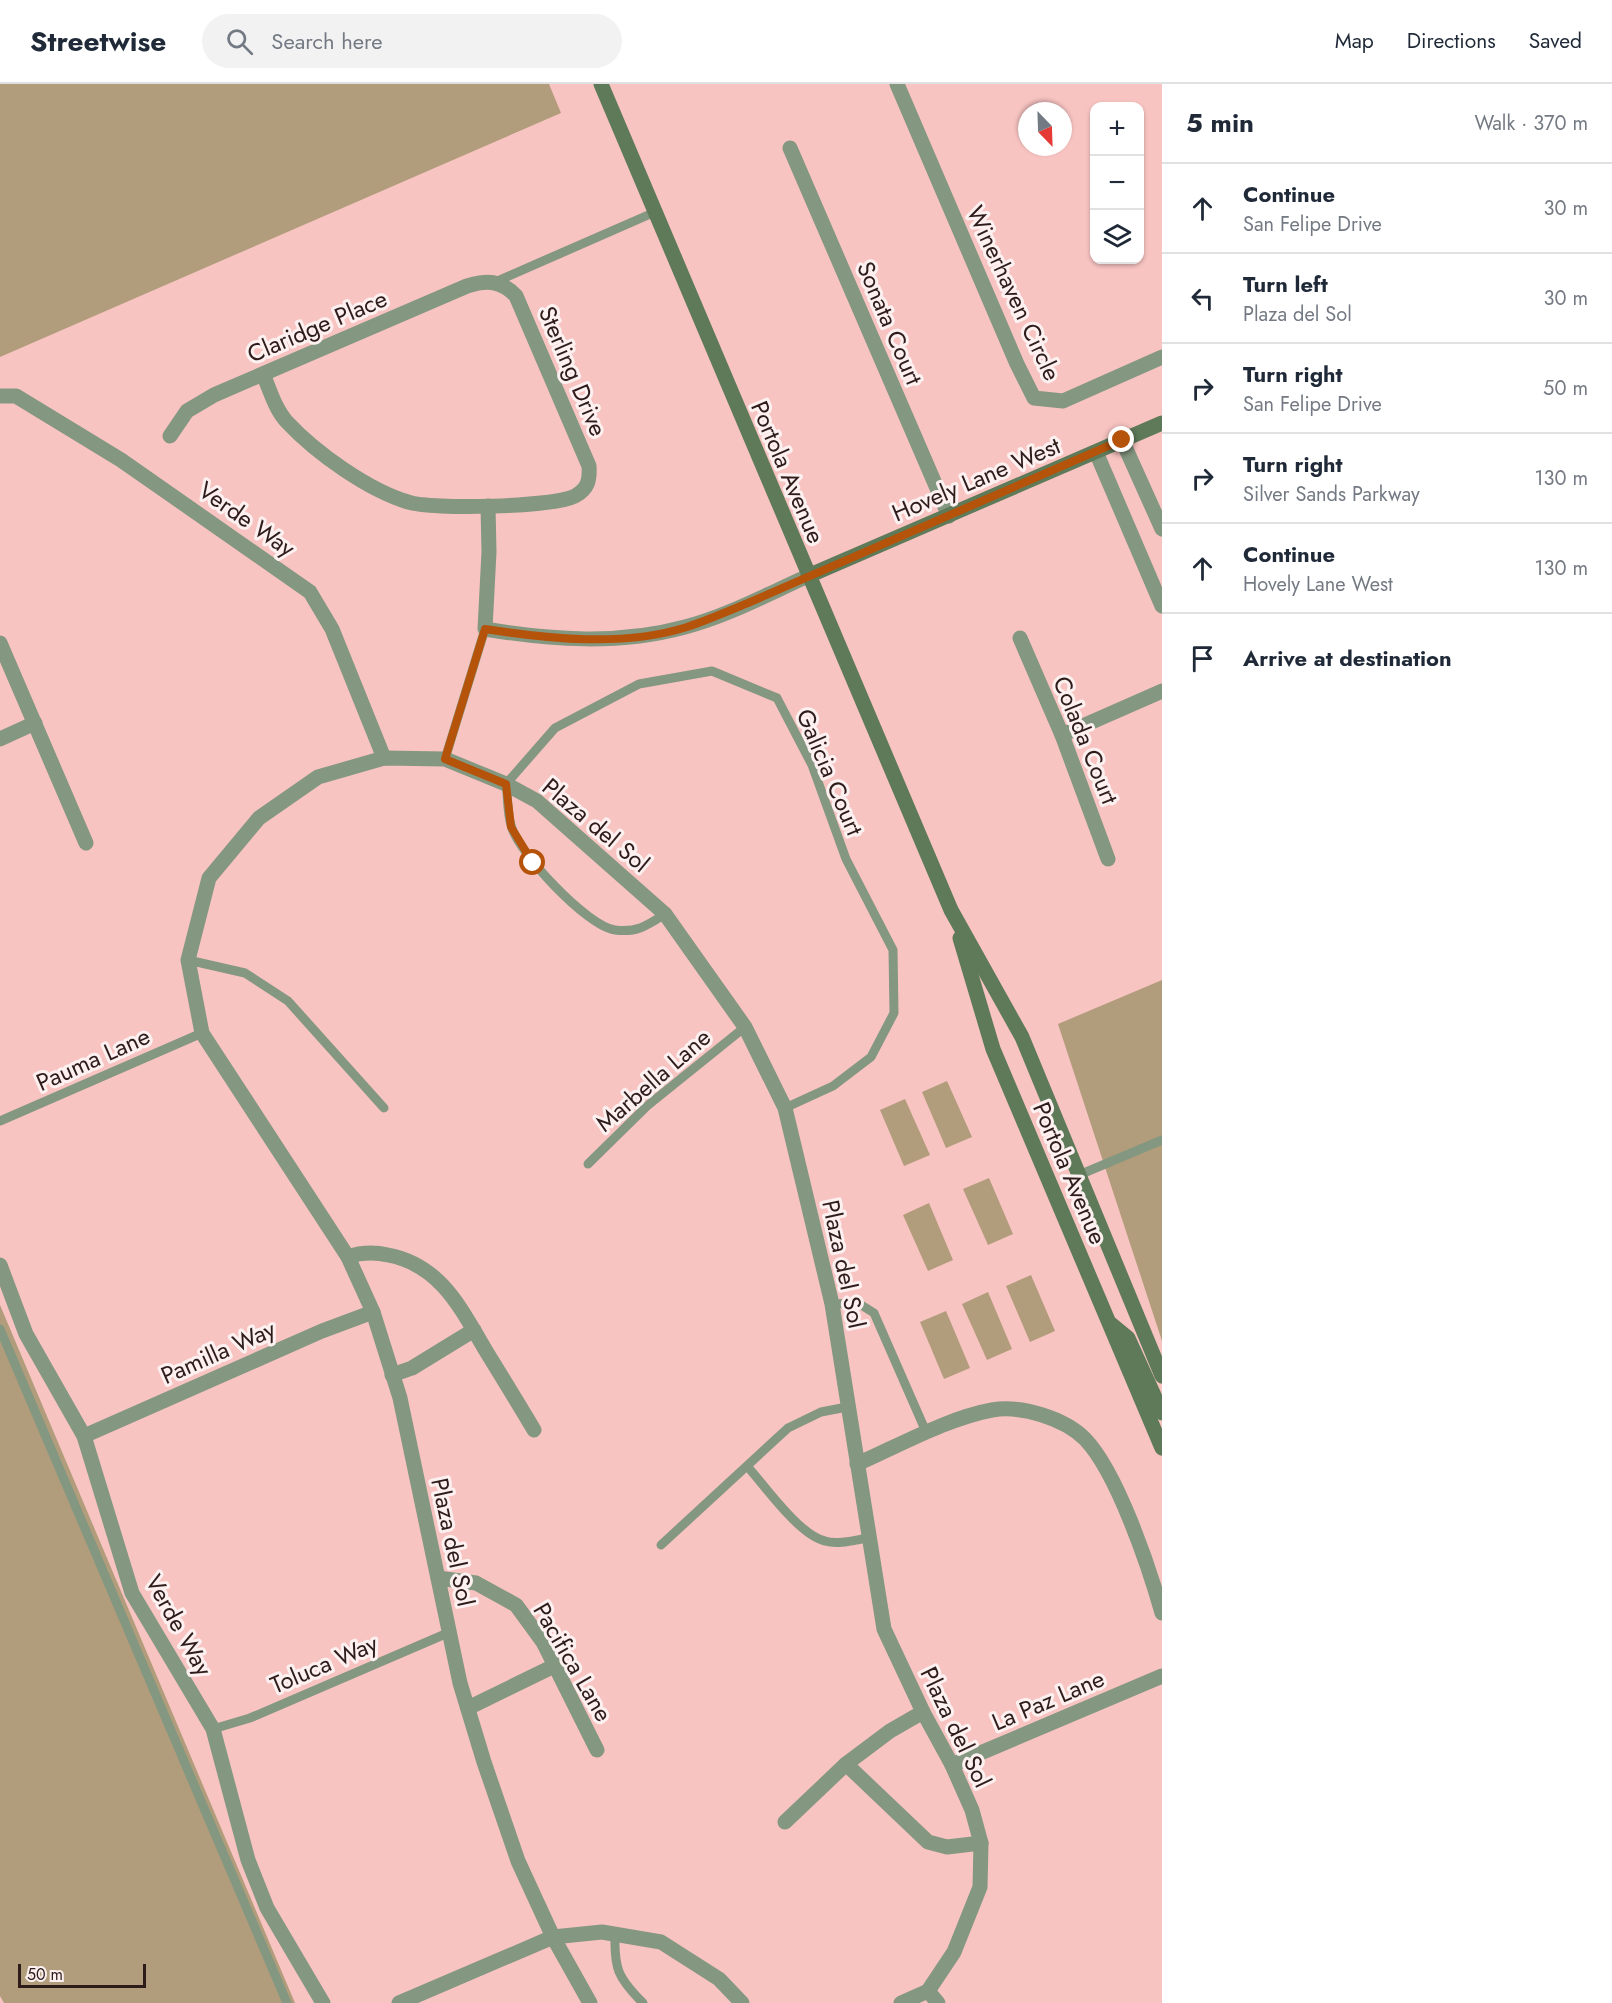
<!DOCTYPE html>
<html lang="en">
<head>
<meta charset="utf-8">
<style>
	body { margin:0; font-family:Jost,sans-serif; background:#f2f2f3; color:#1f2937 }
	.controls { position:absolute; right:18px; top:18px; display:grid; overflow:hidden; border-radius:12px; box-shadow:0 2px 4px #0004 }
	.controls button { width:54px; height:54px; display:grid; place-items:center; padding:0; border:0; border-bottom:2px solid #e0e1e3; background:#fff; color:#1f2937; font:30px sans-serif }
	.compass { position:absolute; left:1018px; top:18px; width:54px; height:54px; border-radius:50%; background:#fff; box-shadow:0 2px 4px #0004; rotate:157deg }
	.scale { position:absolute; left:18px; bottom:15px; width:128px; box-sizing:border-box; padding-left:6px; border:3px solid #2e1c1b; border-top:0; font-size:16px; line-height:21px; white-space:nowrap; color:#2e1c1b; -webkit-text-stroke:4px #fcf1f0; paint-order:stroke }
	.stop { position:absolute; width:18px; height:18px; margin:-14px; border:4px solid #b45309; border-radius:50%; background:#fff }
	.stop.end { background:#b45309; border-color:#fff; box-shadow:0 2px 6px #0008 }
	.list { margin:0; padding:0; list-style:none }
	h2 { display:flex; justify-content:space-between; align-items:center; height:78px; margin:0; padding:0 24px; font-size:26px }
	h2 small { font-size:20px; font-weight:400; color:#747a83 }
	.list li { display:grid; grid-template-columns:39px 1fr auto; gap:18px; align-items:center; box-sizing:border-box; height:90px; padding:0 24px; border-top:2px solid #e0e1e3 }
	.list b { display:block; font-size:22px; white-space:nowrap }
	.list p { margin:0; font-size:20px; white-space:nowrap; color:#747a83 }
	.list em { font-size:20px; font-style:normal; color:#747a83 }
	.icon { flex:none; width:33px; height:33px; fill:none; stroke:currentColor; stroke-width:2; stroke-linecap:round; stroke-linejoin:round }
	.map { position:relative; flex:none; width:1162px; height:1919px; overflow:hidden }
	header { display:flex; align-items:center; gap:36px; box-sizing:border-box; height:84px; padding:0 30px; background:#fff; border-bottom:2px solid #e0e1e3 }
	header strong { font-size:28px }
	nav { display:flex; gap:33px; margin-inline-start:auto; font-size:21px }
	.search { width:420px; height:54px; background:#f2f2f3; display:flex; align-items:center; gap:15px; box-sizing:border-box; padding:0 21px; border-radius:33px; color:#747a83; font-size:22px }
	main { display:flex }
	aside { flex:1; background:#fff }
	.map>svg:first-child { display:block }
	.green { fill:#b19d7b }
	.lines { fill:none; stroke-linecap:round; stroke-linejoin:round }
	.lane { stroke:#849781; stroke-width:9 }
	.street { stroke:#849781; stroke-width:15 }
	.secondary { stroke:#5e7a59; stroke-width:15 }
	.route { stroke:#b45309; stroke-width:8 }
	.labels { text-anchor:middle; dominant-baseline:central; stroke-width:6; stroke-linejoin:round; paint-order:stroke }
	.street-label { font-size:24px; fill:#2e1c1b; stroke:#fcf1f0 }
</style>
</head>
<body>
<header>
<strong>Streetwise</strong>
<div class="search"><svg class="icon" aria-label="search" viewBox="0 0 24 24"><circle cx="10" cy="10" r="6"/><path d="M15 15l6 6"/></svg>Search here</div>
<nav><a>Map</a><a>Directions</a><a>Saved</a></nav>
</header>
<main>
<div class="map">
<svg width="1162" height="1919" viewBox="0 0 1162 1919">
	<rect width="100%" height="100%" fill="#f8c4c2"/>
	<!-- green -->
	<g class="green">
		<polygon points="0,0 549,0 561,29 0,273"/>
		<polygon points="1162,896 1162,1257 1058,940"/>
		<polygon points="947,997 972,1053 946,1064 922,1008"/>
		<polygon points="905,1015 930,1071 904,1082 880,1026"/>
		<polygon points="989,1094 1013,1150 988,1161 963,1105"/>
		<polygon points="929,1119 953,1176 928,1187 903,1131"/>
		<polygon points="1031,1191 1055,1247 1030,1258 1006,1202"/>
		<polygon points="988,1208 1012,1265 987,1276 962,1220"/>
		<polygon points="0,1221 295,1919 4,1919 0,1912"/>
		<polygon points="946,1227 970,1284 944,1295 920,1238"/>
	</g>
	<g class="lines">
		<!-- lane -->
		<g class="lane">
			<polyline points="495,198 655,128"/>
			<polyline points="445,675 485,545"/>
			<path d="M665,830C648,841 637,849 615,846C588,843 517,768 511,741C507,728 508,713 506,700L555,644L639,600L712,587L777,614L812,681L846,775L893,866L894,929L871,973L833,1002L785,1024"/>
			<polyline points="188,876 245,889 288,917 384,1024"/>
			<polyline points="0,1037 202,949"/>
			<polyline points="588,1080 647,1022 745,943"/>
			<polyline points="1079,1091 1162,1056"/>
			<polyline points="832,1220 858,1219 874,1229 927,1350"/>
			<polyline points="0,1245 287,1919"/>
			<path d="M747,1382C765,1402 799,1451 825,1457C838,1461 855,1456 868,1454"/>
			<polyline points="661,1461 788,1344 821,1328 847,1323"/>
			<polyline points="213,1645 250,1634 450,1548"/>
			<path d="M615,1850C614,1885 618,1894 643,1919"/>
		</g>
		<!-- street -->
		<g class="street">
			<polyline points="897,0 1017,280 1034,314 1063,317 1162,273"/>
			<polyline points="790,64 949,432"/>
			<polyline points="0,312 16,312 121,376 310,508 332,545 384,674"/>
			<path d="M170,352L187,327L214,311L467,202C487,196 501,196 516,212L589,382C590,396 588,405 575,412C554,423 432,426 408,418C368,406 316,369 287,338C275,325 270,306 263,290"/>
			<polyline points="1122,356 1162,445"/>
			<polyline points="1096,368 1162,522"/>
			<path d="M488,422L489,468L485,545C551,556 619,561 685,543C727,532 768,510 808,492"/>
			<polyline points="1020,554 1062,651 1108,775"/>
			<polyline points="0,559 86,759"/>
			<polyline points="1062,651 1162,607"/>
			<polyline points="0,655 35,639"/>
			<path d="M348,1173C362,1168 374,1168 388,1171C441,1181 461,1225 486,1267C502,1293 518,1319 534,1346"/>
			<polyline points="0,1181 26,1250 84,1352 132,1509 213,1645 248,1776 267,1824 323,1919"/>
			<polyline points="392,1291 412,1284 474,1246"/>
			<polyline points="84,1352 322,1247 373,1228"/>
			<path d="M857,1380C898,1362 948,1334 992,1326C1021,1321 1064,1334 1085,1355C1117,1388 1149,1483 1162,1529"/>
			<polyline points="438,1494 476,1499 516,1521 543,1558 597,1666"/>
			<polyline points="468,1624 554,1582"/>
			<polyline points="923,1628 890,1647 846,1680 928,1758 947,1763 981,1759"/>
			<polyline points="952,1681 1162,1592"/>
			<polyline points="785,1738 846,1680"/>
			<polyline points="928,1907 938,1919"/>
			<polyline points="399,1919 553,1853 602,1848 661,1858 719,1895 742,1919"/>
			<polyline points="590,1919 553,1853 518,1777 484,1678 460,1599 400,1314 373,1228 348,1173 202,949 188,876 209,794 259,734 318,693 384,674 445,675 506,700 537,717 665,830 745,943 785,1024 832,1220 884,1545 923,1628 952,1681 972,1726 981,1759 980,1803 954,1868 928,1907 901,1919"/>
		</g>
		<!-- secondary -->
		<g class="secondary">
			<polyline points="601,0 951,826 1022,953 1162,1292"/>
			<polyline points="808,492 1162,339"/>
			<polyline points="960,854 993,965 1162,1364"/>
			<polyline points="1111,1240 1128,1254 1162,1329"/>
		</g>
	</g>
	<g class="lines">
		<!-- route -->
		<path class="route" d="M533,779L511,743L506,700L445,675L485,545C549,555 624,563 687,543C708,536 728,527 748,519L1122,356"/>
	</g>
	<g class="labels">
		<!-- street labels -->
		<g class="street-label">
			<text transform="translate(1014 209) rotate(65)">Winerhaven Circle</text>
			<text transform="translate(890 239) rotate(67)">Sonata Court</text>
			<text transform="translate(317 242) rotate(-23)">Claridge Place</text>
			<text transform="translate(573 287) rotate(67)">Sterling Drive</text>
			<text transform="translate(788 388) rotate(67)">Portola Avenue</text>
			<text transform="translate(976 395) rotate(-23)">Hovely Lane West</text>
			<text transform="translate(247 435) rotate(35)">Verde Way</text>
			<text transform="translate(1086 656) rotate(68)">Colada Court</text>
			<text transform="translate(830 688) rotate(67)">Galicia Court</text>
			<text transform="translate(596 741) rotate(40)">Plaza del Sol</text>
			<text transform="translate(93 975) rotate(-24)">Pauma Lane</text>
			<text transform="translate(653 996) rotate(-41)">Marbella Lane</text>
			<text transform="translate(1070 1089) rotate(67)">Portola Avenue</text>
			<text transform="translate(844 1180) rotate(78)">Plaza del Sol</text>
			<text transform="translate(218 1268) rotate(-24)">Pamilla Way</text>
			<text transform="translate(453 1458) rotate(78)">Plaza del Sol</text>
			<text transform="translate(179 1541) rotate(61)">Verde Way</text>
			<text transform="translate(573 1578) rotate(60)">Pacifica Lane</text>
			<text transform="translate(324 1580) rotate(-23)">Toluca Way</text>
			<text transform="translate(1048 1616) rotate(-23)">La Paz Lane</text>
			<text transform="translate(956 1643) rotate(64)">Plaza del Sol</text>
		</g>
	</g>
</svg>
<div class="controls">
<button>+</button>
<button>−</button>
<button><svg class="icon" aria-label="layers" viewBox="0 0 24 24"><path d="M12 4l9 5-9 5-9-5zM3 14l9 5 9-5"/></svg></button>
</div>
<svg class="compass" viewBox="-18 -18 36 36"><path d="M0-13l5 13h-10z" fill="#e53935"/><path d="M0 13l5-13h-10z" fill="#747a83"/></svg>
<div class="scale">50 m</div>
<div class="stop" style="left:533px;top:779px"></div>
<div class="stop end" style="left:1122px;top:356px"></div>
</div>
<aside>
<h2>5 min<small>Walk · 370 m</small></h2>
<ul class="list">
<li><svg class="icon" aria-label="ahead" viewBox="0 0 24 24"><path d="M12 20V5M6 11l6-6 6 6"/></svg><div><b>Continue</b><p>San Felipe Drive</p></div><em>30 m</em></li>
<li><svg class="icon" aria-label="left" viewBox="0 0 24 24"><path d="M17 20v-9H6M10 6l-5 5 5 5"/></svg><div><b>Turn left</b><p>Plaza del Sol</p></div><em>30 m</em></li>
<li><svg class="icon" aria-label="right" viewBox="0 0 24 24"><path d="M7 20v-9h11M14 6l5 5-5 5"/></svg><div><b>Turn right</b><p>San Felipe Drive</p></div><em>50 m</em></li>
<li><svg class="icon" aria-label="right" viewBox="0 0 24 24"><path d="M7 20v-9h11M14 6l5 5-5 5"/></svg><div><b>Turn right</b><p>Silver Sands Parkway</p></div><em>130 m</em></li>
<li><svg class="icon" aria-label="ahead" viewBox="0 0 24 24"><path d="M12 20V5M6 11l6-6 6 6"/></svg><div><b>Continue</b><p>Hovely Lane West</p></div><em>130 m</em></li>
<li><svg class="icon" aria-label="arrive" viewBox="0 0 24 24"><path d="M6 21V4h12l-3 4 3 4H6"/></svg><div><b>Arrive at destination</b></div></li>
</ul>
</aside>
</main>
</body>
</html>
